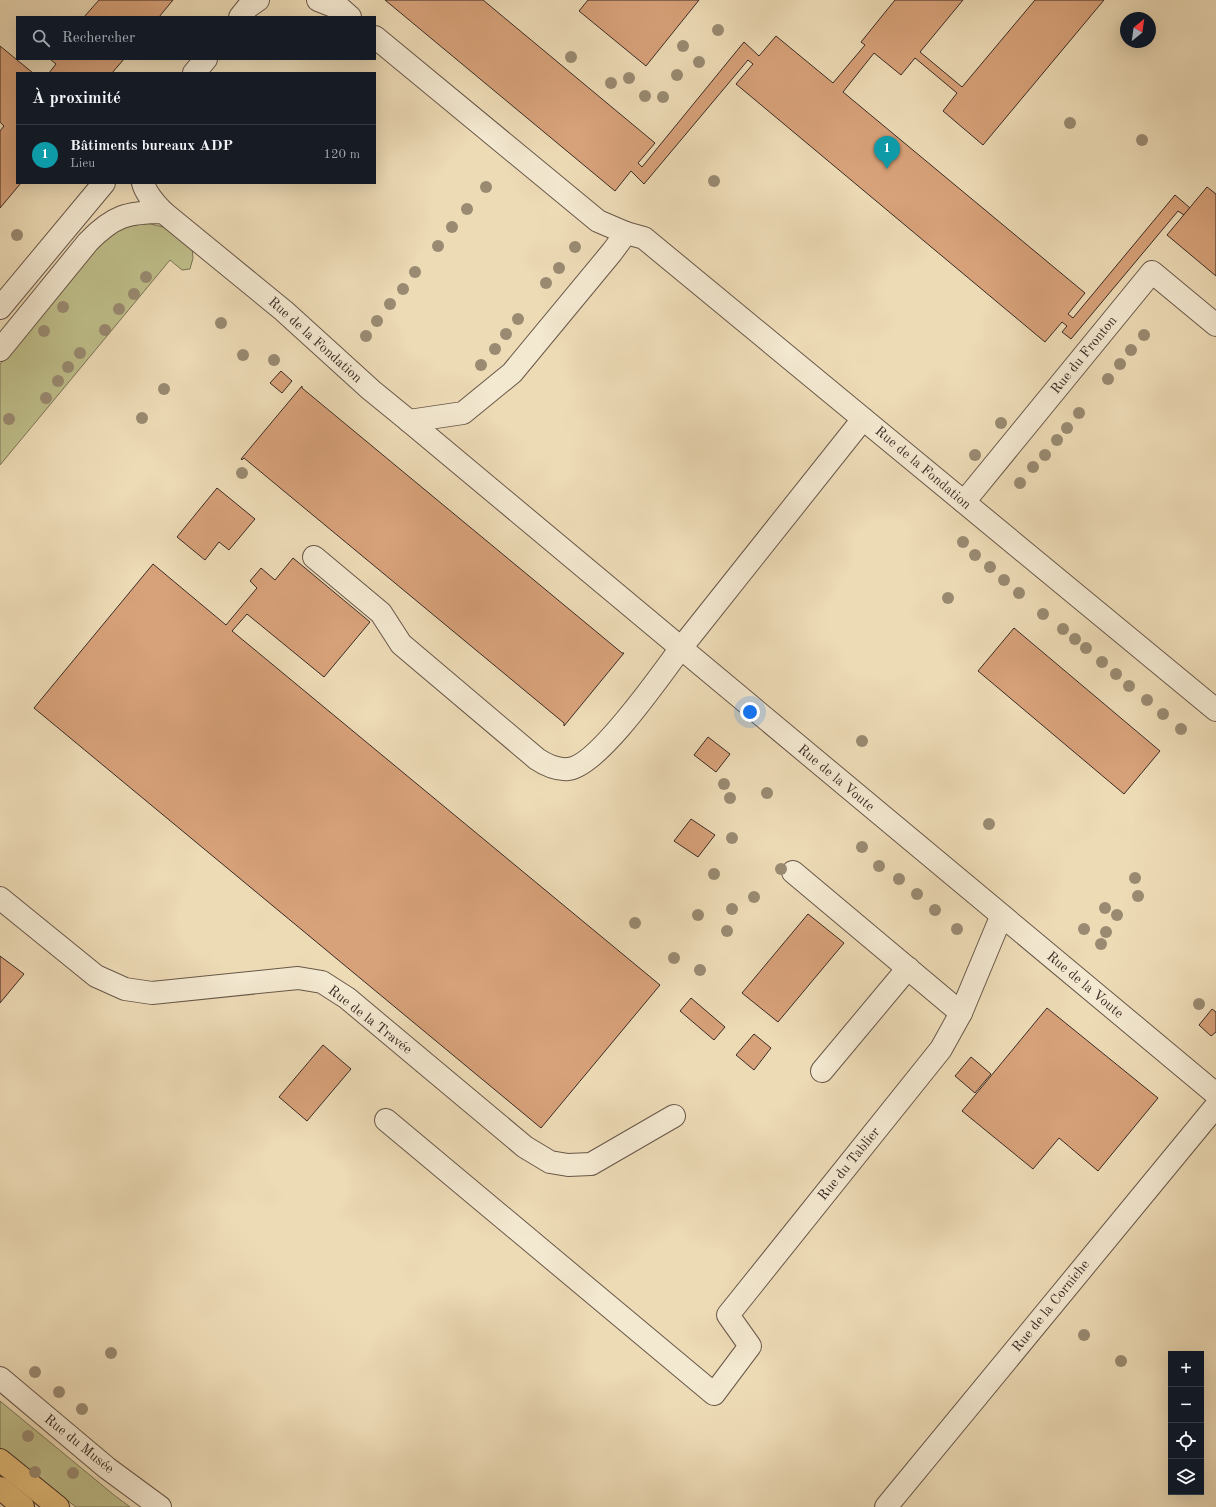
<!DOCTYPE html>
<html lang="fr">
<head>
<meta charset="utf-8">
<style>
	body { margin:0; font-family:"Old Standard TT",serif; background:#242831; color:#f1f3f6 }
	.controls { position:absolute; right:12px; bottom:12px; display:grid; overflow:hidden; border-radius:0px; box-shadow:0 4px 16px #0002 }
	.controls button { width:36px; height:36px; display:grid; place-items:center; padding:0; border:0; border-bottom:1px solid #363941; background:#171b24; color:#f1f3f6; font:20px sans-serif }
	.compass { position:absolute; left:1120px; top:12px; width:36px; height:36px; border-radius:50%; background:#171b24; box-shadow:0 4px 16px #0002; rotate:29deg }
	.you { position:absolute; left:750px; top:712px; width:14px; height:14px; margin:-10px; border:3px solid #fff; border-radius:50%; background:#1a73e8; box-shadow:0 0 0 6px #1a73e833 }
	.badge { display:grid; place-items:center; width:26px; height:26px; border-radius:50%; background:#c59692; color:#fff; font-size:13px; font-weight:700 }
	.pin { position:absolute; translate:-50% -33px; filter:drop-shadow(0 1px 2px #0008) }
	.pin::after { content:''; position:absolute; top:21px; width:14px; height:12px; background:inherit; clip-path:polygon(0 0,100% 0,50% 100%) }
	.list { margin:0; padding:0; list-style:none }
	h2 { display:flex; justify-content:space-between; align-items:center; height:52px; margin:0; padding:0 16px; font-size:17px }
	h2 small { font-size:13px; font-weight:400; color:#9ea1a6 }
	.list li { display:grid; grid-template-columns:26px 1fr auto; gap:12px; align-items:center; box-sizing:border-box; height:60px; padding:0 16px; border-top:1px solid #363941 }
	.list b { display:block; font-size:15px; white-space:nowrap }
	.list p { margin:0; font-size:13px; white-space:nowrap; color:#9ea1a6 }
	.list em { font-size:13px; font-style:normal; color:#9ea1a6 }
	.icon { flex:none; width:22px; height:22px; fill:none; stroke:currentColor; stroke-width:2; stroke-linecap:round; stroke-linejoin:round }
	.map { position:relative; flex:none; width:1216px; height:1507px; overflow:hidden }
	.search { position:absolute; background:#171b24; box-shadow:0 4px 16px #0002; left:16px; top:16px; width:360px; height:44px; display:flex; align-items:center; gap:10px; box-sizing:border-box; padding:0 14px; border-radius:0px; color:#9ea1a6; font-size:15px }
	.panel { position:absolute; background:#171b24; box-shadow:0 4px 16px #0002; left:16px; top:72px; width:360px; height:112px; border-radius:0px }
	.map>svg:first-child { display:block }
	.green { fill:#bebe8a; stroke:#7c7458 }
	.building { fill:#d7a179; stroke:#3b2b25 }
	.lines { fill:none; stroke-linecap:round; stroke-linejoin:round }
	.minor-casing { stroke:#685749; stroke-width:24 }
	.major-casing { stroke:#3b2b25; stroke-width:24 }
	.minor { stroke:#f3e8d0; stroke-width:22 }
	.major { stroke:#e6be7b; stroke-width:22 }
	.tree { fill:#998a71 }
	.labels { text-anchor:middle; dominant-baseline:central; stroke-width:3; stroke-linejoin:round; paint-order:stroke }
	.street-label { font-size:14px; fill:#3b2b25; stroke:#f3e8d0 }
</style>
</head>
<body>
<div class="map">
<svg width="1216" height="1507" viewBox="0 0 1216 1507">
	<rect width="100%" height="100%" fill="#eddbb6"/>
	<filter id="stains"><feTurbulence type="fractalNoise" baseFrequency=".005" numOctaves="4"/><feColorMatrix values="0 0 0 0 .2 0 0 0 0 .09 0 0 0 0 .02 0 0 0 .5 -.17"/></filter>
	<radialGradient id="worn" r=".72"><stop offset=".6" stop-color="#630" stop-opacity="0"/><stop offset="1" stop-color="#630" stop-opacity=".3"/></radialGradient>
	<!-- green -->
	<g class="green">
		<polygon points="142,222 168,228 192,247 193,258 190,269 182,270 170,260 0,465 0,364 102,242 123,226"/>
		<polygon points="0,1401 114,1495 130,1507 76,1507 4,1452 0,1448"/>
	</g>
	<!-- building -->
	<g class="building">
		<polygon points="99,0 173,0 159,17 84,17"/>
		<polygon points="385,0 483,0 655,143 638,163 642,167 744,42 759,56 776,36 833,83 865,45 861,42 895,0 963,0 920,52 962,87 1035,0 1104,0 983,145 943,111 957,93 915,58 901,75 874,53 843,92 1085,293 1068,314 1073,318 1175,195 1190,208 1184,215 1178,211 1071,339 1062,332 1067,326 1062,322 1045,342 736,84 753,64 748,60 644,184 631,171 615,191"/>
		<polygon points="588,0 699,0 646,66 579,11"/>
		<polygon points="0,46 33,73 17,73 17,183 21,183 0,208 0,131 4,126 0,122"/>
		<polygon points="50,59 124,59 112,73 49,73 56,64"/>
		<polygon points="1207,187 1216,194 1216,276 1167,235"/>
		<polygon points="281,371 292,381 282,393 270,383"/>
		<polygon points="302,386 302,388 622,653 624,653 564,726 564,723 244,458 242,460 241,459"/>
		<polygon points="217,488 255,519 229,550 219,542 205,560 177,537"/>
		<polygon points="293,558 370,622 324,677 247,614 232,631 660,985 541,1128 34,708 153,564 226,625 257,588 250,581 261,568 275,580"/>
		<polygon points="1014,628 1160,751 1124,794 978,671"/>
		<polygon points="708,737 730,754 716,772 694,755"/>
		<polygon points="691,819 715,835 698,857 674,841"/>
		<polygon points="808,914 844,943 778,1022 742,993"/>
		<polygon points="0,956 24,974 0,1003"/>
		<polygon points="691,998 725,1027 714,1040 680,1011"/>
		<polygon points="1047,1008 1158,1098 1098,1171 1059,1138 1033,1169 962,1111"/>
		<polygon points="1212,1009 1216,1012 1216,1032 1211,1036 1199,1025"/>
		<polygon points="754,1034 771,1048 754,1070 736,1055"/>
		<polygon points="323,1045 351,1069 307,1121 279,1097"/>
		<polygon points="971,1057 991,1074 975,1093 955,1076"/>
	</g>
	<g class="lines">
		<!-- minor casing -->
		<g class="minor-casing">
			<g id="minor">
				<polyline points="318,0 341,9 350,17"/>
				<polyline points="240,17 248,7 258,0"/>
				<polyline points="375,37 598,221 626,233 644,238 1216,710"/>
				<polyline points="194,73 206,59"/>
				<path d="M143,183C146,194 155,204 163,212"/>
				<polyline points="0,308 104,183"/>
				<path d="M0,350L88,242C113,216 127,212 163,212L284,311L371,390L409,421L463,413L512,373L612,252L626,233"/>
				<polyline points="863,419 681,648 1216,1094"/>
				<polyline points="964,502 1152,272 1216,325"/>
				<path d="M314,557L381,613L401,644L537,759C546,765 557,770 568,769C598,767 662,673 681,648L409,421"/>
				<polyline points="793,872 961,1013"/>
				<polyline points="0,898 96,976 125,989 152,993 298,978 322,982 347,998 525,1147 550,1162 568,1165 591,1164 674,1116"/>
				<polyline points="822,1071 908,968"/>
				<polyline points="386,1120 714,1394 750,1346 728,1315 941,1049 961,1013 1001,917"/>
				<polyline points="0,1378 107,1468 160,1507"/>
				<polyline points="886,1507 1216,1106"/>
			</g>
		</g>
		<!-- major casing -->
		<g class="major-casing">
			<g id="major">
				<polyline points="0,1460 58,1507"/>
				<polyline points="0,1488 23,1507"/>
			</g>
		</g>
		<!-- minor -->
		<use href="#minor" class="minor"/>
		<!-- major -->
		<use href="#major" class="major"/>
	</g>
	<!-- trees -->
	<g class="tree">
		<circle cx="718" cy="30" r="6"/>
		<circle cx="683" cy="46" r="6"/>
		<circle cx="571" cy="57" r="6"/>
		<circle cx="699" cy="62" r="6"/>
		<circle cx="677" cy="75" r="6"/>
		<circle cx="629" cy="78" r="6"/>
		<circle cx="611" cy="83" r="6"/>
		<circle cx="645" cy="96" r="6"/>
		<circle cx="663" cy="97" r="6"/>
		<circle cx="1070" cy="123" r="6"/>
		<circle cx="1142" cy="140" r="6"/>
		<circle cx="714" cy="181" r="6"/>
		<circle cx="486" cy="187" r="6"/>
		<circle cx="467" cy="209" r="6"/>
		<circle cx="452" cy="227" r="6"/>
		<circle cx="17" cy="235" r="6"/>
		<circle cx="438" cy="246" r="6"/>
		<circle cx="575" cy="247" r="6"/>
		<circle cx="559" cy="268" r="6"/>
		<circle cx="415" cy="272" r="6"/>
		<circle cx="146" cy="277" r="6"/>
		<circle cx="546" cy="283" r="6"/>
		<circle cx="403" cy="289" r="6"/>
		<circle cx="134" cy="294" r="6"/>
		<circle cx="390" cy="304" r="6"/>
		<circle cx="63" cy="307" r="6"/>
		<circle cx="119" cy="309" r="6"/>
		<circle cx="518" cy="319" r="6"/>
		<circle cx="377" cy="321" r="6"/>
		<circle cx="221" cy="323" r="6"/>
		<circle cx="105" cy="330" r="6"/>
		<circle cx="44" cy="331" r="6"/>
		<circle cx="506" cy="334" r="6"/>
		<circle cx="1144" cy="335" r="6"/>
		<circle cx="366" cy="336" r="6"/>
		<circle cx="495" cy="349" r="6"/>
		<circle cx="1131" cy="350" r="6"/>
		<circle cx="80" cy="353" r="6"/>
		<circle cx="243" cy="355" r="6"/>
		<circle cx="274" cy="360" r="6"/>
		<circle cx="1120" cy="364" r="6"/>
		<circle cx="481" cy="365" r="6"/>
		<circle cx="68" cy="367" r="6"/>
		<circle cx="1108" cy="379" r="6"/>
		<circle cx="58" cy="381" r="6"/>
		<circle cx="164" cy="389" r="6"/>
		<circle cx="46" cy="398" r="6"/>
		<circle cx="1079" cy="413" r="6"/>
		<circle cx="142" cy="418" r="6"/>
		<circle cx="9" cy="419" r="6"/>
		<circle cx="1001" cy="423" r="6"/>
		<circle cx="1067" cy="428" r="6"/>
		<circle cx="1057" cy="440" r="6"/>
		<circle cx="975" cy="455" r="6"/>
		<circle cx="1045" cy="455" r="6"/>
		<circle cx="1033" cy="467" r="6"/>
		<circle cx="242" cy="473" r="6"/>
		<circle cx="1020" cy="483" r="6"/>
		<circle cx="963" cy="542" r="6"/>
		<circle cx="975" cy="555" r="6"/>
		<circle cx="990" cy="567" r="6"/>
		<circle cx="1004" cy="580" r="6"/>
		<circle cx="1019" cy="593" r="6"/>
		<circle cx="948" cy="598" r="6"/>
		<circle cx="1043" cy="614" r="6"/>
		<circle cx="1063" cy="629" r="6"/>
		<circle cx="1075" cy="639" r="6"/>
		<circle cx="1086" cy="648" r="6"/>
		<circle cx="1102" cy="662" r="6"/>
		<circle cx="1116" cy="674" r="6"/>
		<circle cx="1129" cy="686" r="6"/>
		<circle cx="1147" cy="700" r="6"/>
		<circle cx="1163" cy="714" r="6"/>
		<circle cx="1181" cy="729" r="6"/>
		<circle cx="862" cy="741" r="6"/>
		<circle cx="724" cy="784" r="6"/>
		<circle cx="767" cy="793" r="6"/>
		<circle cx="730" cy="798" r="6"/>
		<circle cx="989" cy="824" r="6"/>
		<circle cx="732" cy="838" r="6"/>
		<circle cx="862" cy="847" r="6"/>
		<circle cx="879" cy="866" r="6"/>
		<circle cx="781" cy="869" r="6"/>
		<circle cx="714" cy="874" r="6"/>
		<circle cx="1135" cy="878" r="6"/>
		<circle cx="899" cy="879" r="6"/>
		<circle cx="917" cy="894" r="6"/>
		<circle cx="1138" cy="896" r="6"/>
		<circle cx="754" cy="897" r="6"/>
		<circle cx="1105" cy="908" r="6"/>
		<circle cx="732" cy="909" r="6"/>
		<circle cx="935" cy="910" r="6"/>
		<circle cx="698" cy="915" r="6"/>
		<circle cx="1117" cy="915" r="6"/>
		<circle cx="635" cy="923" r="6"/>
		<circle cx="957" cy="929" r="6"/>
		<circle cx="1084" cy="929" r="6"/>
		<circle cx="727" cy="931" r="6"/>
		<circle cx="1106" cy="932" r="6"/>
		<circle cx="1101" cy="944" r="6"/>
		<circle cx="674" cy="958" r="6"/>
		<circle cx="700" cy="970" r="6"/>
		<circle cx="1199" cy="1004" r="6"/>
		<circle cx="1084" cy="1335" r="6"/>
		<circle cx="111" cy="1353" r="6"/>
		<circle cx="1121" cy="1361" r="6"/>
		<circle cx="35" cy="1372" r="6"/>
		<circle cx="59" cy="1392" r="6"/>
		<circle cx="82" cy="1409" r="6"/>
		<circle cx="28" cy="1436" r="6"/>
		<circle cx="35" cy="1472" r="6"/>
		<circle cx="73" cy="1473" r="6"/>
	</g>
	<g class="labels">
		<!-- street labels -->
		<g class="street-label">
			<text transform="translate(315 340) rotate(42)">Rue de la Fondation</text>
			<text transform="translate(1084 355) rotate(-51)">Rue du Fronton</text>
			<text transform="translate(923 468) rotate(40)">Rue de la Fondation</text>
			<text transform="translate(836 778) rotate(40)">Rue de la Voute</text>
			<text transform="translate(1085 985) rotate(40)">Rue de la Voute</text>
			<text transform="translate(370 1020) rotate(38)">Rue de la Travée</text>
			<text transform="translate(849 1164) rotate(-51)">Rue du Tablier</text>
			<text transform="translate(1051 1306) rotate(-51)">Rue de la Corniche</text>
			<text transform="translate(79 1444) rotate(39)">Rue du Musée</text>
		</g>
	</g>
	<rect width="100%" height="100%" filter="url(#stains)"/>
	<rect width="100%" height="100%" fill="url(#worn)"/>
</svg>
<div class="controls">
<button>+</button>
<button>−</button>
<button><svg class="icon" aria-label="locate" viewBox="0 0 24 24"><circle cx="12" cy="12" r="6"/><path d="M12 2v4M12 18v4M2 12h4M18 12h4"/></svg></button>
<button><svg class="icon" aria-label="layers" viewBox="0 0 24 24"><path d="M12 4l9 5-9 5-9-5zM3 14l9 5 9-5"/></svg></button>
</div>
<svg class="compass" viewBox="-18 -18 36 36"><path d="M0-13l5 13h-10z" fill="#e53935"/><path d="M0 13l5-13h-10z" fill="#9ea1a6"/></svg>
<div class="you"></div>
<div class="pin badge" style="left:887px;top:169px;background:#0f9aa8">1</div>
<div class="search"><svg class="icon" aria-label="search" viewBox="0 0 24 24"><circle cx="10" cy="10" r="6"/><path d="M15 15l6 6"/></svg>Rechercher</div>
<section class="panel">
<h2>À proximité<small></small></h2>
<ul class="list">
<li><span class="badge" style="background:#0f9aa8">1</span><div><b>Bâtiments bureaux ADP</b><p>Lieu</p></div><em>120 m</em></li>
</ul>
</section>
</div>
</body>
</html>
